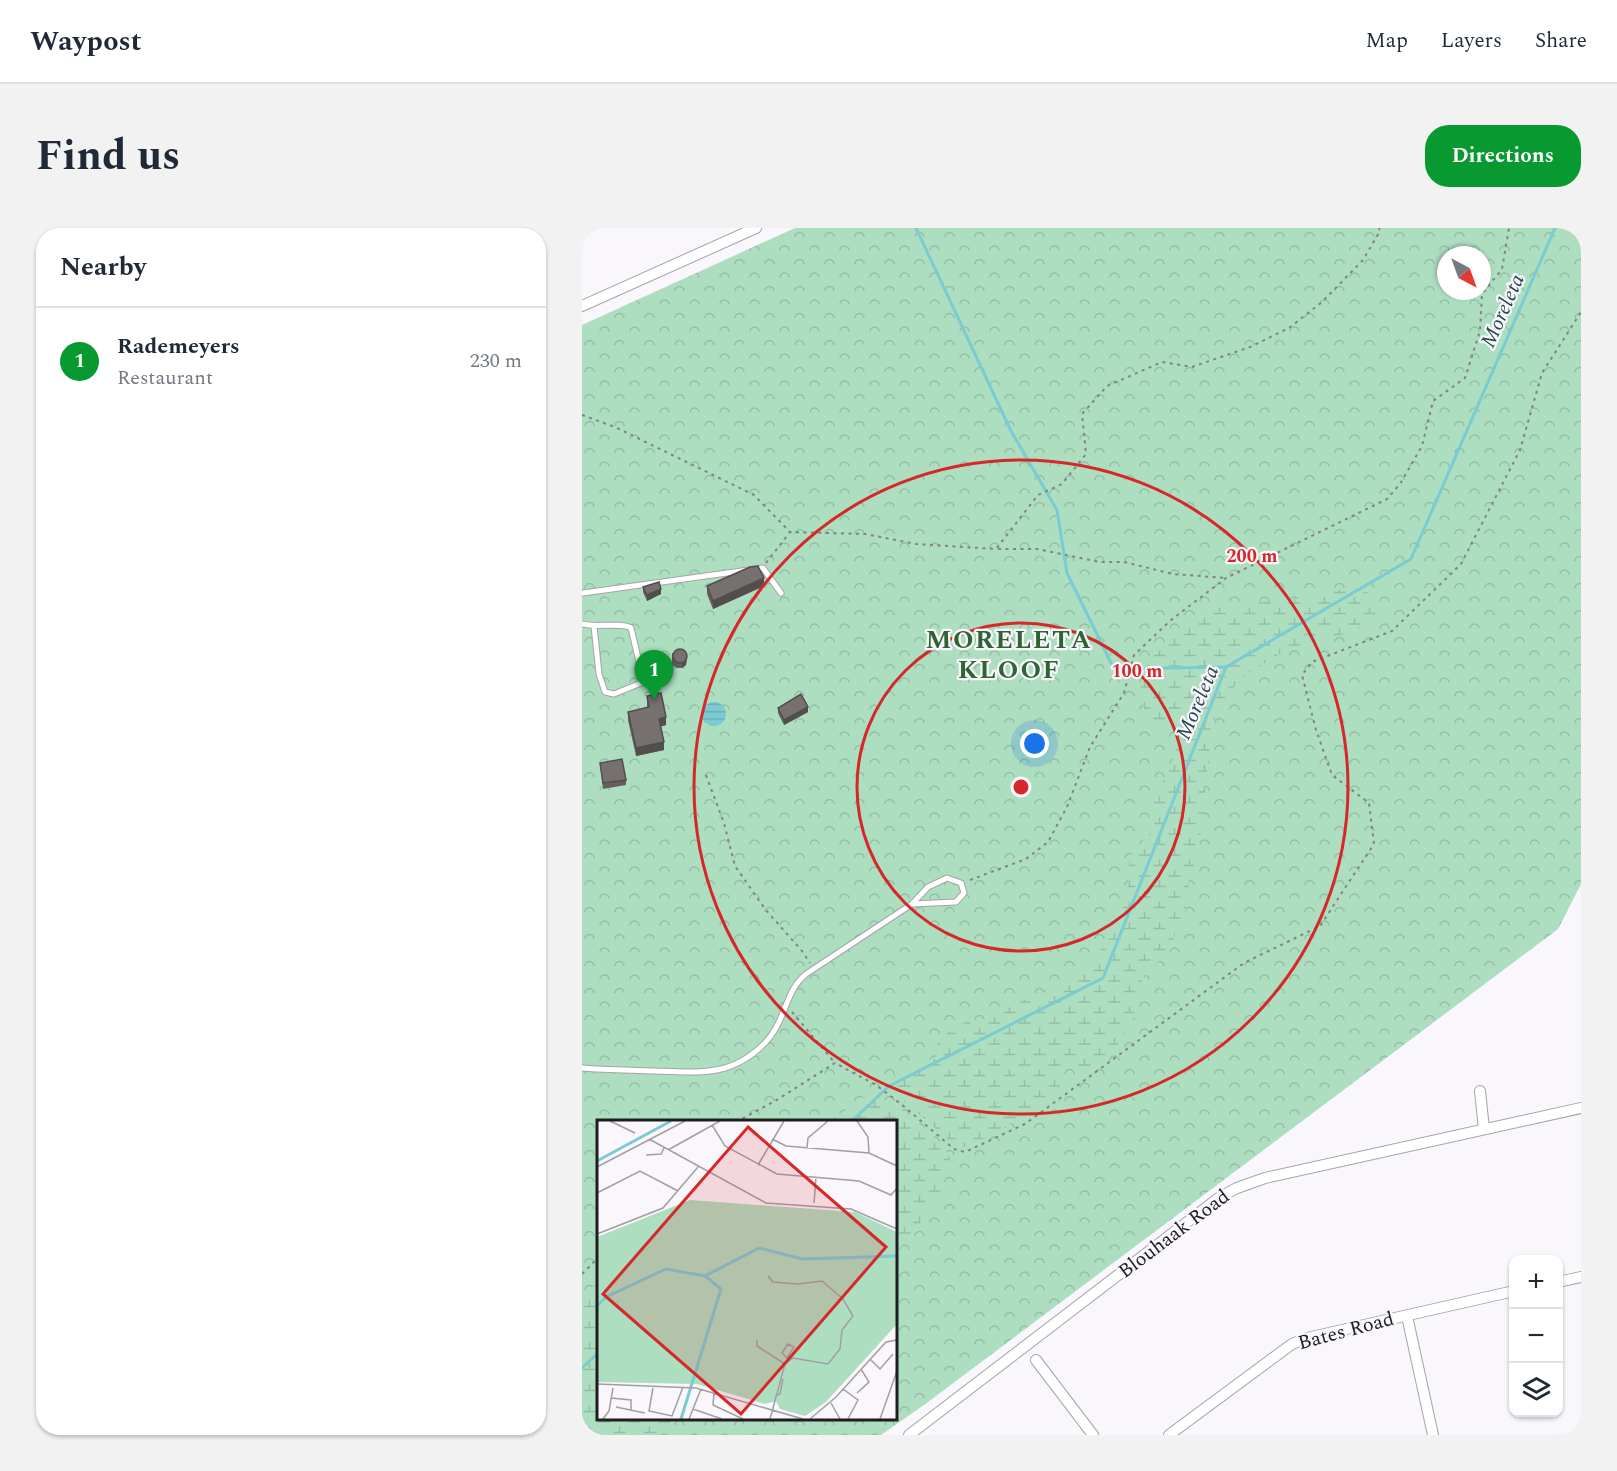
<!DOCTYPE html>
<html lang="en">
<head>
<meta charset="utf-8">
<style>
	body { margin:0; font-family:Spectral,serif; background:#f2f2f3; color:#1f2937 }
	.controls { position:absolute; right:18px; bottom:18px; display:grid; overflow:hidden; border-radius:12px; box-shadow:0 2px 4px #0004 }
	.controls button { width:54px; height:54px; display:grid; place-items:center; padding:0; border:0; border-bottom:2px solid #e0e1e3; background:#fff; color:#1f2937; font:30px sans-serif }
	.compass { position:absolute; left:855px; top:18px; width:54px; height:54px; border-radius:50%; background:#fff; box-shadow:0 2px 4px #0004; rotate:139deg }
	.you { position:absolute; left:453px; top:516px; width:21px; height:21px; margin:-15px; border:4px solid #fff; border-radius:50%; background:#1a73e8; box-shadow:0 0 0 9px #1a73e833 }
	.badge { display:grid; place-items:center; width:39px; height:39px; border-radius:50%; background:#089930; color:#fff; font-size:20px; font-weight:700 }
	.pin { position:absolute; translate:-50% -50px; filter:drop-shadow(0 2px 3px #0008) }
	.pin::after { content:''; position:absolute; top:32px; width:21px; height:18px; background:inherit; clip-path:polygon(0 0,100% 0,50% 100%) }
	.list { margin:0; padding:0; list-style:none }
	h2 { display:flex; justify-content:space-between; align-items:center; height:78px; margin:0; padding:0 24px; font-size:26px }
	h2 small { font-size:20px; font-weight:400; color:#747a83 }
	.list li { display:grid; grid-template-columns:39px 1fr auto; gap:18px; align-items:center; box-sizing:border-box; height:108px; padding:0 24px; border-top:2px solid #e0e1e3 }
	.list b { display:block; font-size:22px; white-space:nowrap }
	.list p { margin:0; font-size:20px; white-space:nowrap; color:#747a83 }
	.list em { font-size:20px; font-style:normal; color:#747a83 }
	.icon { flex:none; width:33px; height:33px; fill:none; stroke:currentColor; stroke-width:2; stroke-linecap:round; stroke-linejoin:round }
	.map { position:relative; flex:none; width:999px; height:1207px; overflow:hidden; border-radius:24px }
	header { display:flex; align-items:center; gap:36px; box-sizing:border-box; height:84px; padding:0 30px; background:#fff; border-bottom:2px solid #e0e1e3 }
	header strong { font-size:28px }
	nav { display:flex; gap:33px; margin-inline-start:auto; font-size:21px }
	.intro { display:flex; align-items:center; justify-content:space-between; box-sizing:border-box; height:144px; padding:0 36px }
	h1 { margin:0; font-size:42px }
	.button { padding:15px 27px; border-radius:24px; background:#089930; color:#fff; font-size:21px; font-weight:700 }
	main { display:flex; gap:36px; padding:0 36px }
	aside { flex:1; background:#fff; border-radius:24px; box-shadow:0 2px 4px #0004 }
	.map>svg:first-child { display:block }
	.forest { fill:url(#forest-crowns); fill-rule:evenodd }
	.wetland { fill:url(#wetland-marsh) }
	.water { fill:url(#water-rules) }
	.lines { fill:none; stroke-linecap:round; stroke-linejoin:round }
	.stream { stroke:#7bcbd3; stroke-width:3 }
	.lane-casing { stroke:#a6a3a8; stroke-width:7 }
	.street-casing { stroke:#a6a3a8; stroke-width:12 }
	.path { stroke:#848286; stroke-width:2; stroke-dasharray:3 4.5; stroke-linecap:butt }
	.lane { stroke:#fff; stroke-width:5 }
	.street { stroke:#fff; stroke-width:10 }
	.wall { fill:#65605f }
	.shaded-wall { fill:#534e4e }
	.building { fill:#76706f; stroke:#534e4e; stroke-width:1.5 }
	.ring { fill:none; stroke:#d62828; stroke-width:3 }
	.labels { text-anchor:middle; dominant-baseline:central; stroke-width:4.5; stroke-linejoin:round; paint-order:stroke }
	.street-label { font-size:20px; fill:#1e1d1f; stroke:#f9f6fc }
	.water-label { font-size:21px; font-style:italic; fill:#22484c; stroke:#f9f6fc }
	.district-label { font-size:26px; font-weight:bold; letter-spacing:1.5px; fill:#2c6533; stroke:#f9f6fc }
	.inset-river { fill:none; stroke:#7bcbd3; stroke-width:3 }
	.inset-road { fill:none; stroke:#a19fa4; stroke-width:1.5 }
	.view { fill:#d62828; fill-opacity:0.15; stroke:#d62828; stroke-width:3 }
	.inset-edge { fill:none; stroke:#1e1d1f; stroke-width:3 }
	.centre { fill:#d62828; stroke:#f9f6fc; stroke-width:3 }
	.ring-label { font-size:18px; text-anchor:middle; font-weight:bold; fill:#d62828; stroke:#f9f6fc; stroke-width:4.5; stroke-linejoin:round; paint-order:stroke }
</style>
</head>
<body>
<header>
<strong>Waypost</strong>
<nav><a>Map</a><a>Layers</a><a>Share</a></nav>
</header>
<div class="intro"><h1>Find us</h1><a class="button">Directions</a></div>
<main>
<aside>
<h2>Nearby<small></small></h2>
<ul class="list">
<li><span class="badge">1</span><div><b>Rademeyers</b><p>Restaurant</p></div><em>230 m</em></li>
</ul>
</aside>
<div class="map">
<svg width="999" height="1207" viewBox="0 0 999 1207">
	<defs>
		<pattern id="forest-crowns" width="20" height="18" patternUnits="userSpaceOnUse" patternTransform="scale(1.5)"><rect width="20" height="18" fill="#addec0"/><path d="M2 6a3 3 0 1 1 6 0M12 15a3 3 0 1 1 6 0" fill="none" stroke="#94bea5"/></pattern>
		<pattern id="wetland-marsh" width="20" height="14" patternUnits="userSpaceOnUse" patternTransform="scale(1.5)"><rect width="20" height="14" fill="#addec0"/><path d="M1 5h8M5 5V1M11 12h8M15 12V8" fill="none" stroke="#94bea5"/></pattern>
		<pattern id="water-rules" width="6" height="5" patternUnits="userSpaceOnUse" patternTransform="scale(1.5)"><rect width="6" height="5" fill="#7bcbd3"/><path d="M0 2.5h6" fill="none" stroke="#6aaeb5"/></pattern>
	</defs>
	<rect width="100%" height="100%" fill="#f9f6fc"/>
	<!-- forest -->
	<path class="forest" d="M213,0H999V656L976,701L342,1177L299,1207H0V97ZM864,27H900V63H864ZM16,894H314V1190H16Z"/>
	<!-- wetland -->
	<g class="wetland">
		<path d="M771,359L787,365L792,376L791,385L780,398L767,405L722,415L703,423L665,446L652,459L641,475L634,487L629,509L617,620L607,656L604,681L587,721L558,755L551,793L534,819L517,834L506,840L485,838L473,866L453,882L386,919H375L303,857C315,840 339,837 357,827L355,817C367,800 383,791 403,791L495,747L514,731L538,684L545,665L548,631L552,623L569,604L573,593L572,571L587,543L598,509L608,491L593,492L581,497L573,495L563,484L558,467L560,448L568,431L606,397L631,379L660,377L668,375L703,373Z"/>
		<path d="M289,865C315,876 355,905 368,930L357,968L333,1003L314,1024V894L247,893Z"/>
		<polygon points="16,1053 16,1190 93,1191 72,1207 0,1207 0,1071"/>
	</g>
	<!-- water -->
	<circle class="water" cx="132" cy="486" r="12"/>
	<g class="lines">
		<!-- stream -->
		<g class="stream">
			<polyline points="334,0 429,203 475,282 485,345 532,441 644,439"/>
			<polyline points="269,894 307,858 521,750 644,439 829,331 973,0"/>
			<polyline points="0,1140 16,1125"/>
		</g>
		<!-- lane casing -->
		<g class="lane-casing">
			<g id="lane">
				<polyline points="1,365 181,340 199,365"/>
				<path d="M0,396C14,400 39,394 49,400L61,451L59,455L32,466L23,464L17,446L12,398"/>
				<path d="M0,840C25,842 49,842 74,843C96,844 121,846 143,840C160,835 177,823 188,809C204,789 204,762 224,746L330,676L346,659L365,650L379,655L382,665L374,674L330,676"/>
			</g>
		</g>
		<!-- street casing -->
		<g class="street-casing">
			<g id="street">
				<polyline points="0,78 174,0"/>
				<polyline points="898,863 902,901"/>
				<polyline points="976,1054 999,1049"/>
				<polyline points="825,1088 851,1207"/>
				<polyline points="454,1132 511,1207"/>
				<polyline points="327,1207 638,969 655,960 683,950 999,880"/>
				<polyline points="587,1207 710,1116 725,1110 932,1063"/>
			</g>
		</g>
		<!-- path -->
		<g class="path">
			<polyline points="0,187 33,199 172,267 208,304 283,306 334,316 414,321 456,267 480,256 504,226 500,186 525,158 580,134 610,139 668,119 707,100 740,74 781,32 798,3 797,0"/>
			<polyline points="416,321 455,321 518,334 542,334 591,346 644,350"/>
			<polyline points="184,335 208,304"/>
			<polyline points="124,547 142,595 153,638 183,681 220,723 228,735"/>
			<polyline points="388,652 444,631 466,614 485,579 508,519 542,465 552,427 589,392 644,350 805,271 818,256 840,218 851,173 883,150 898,103 900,66 920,41 927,0"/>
			<polyline points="210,784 253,835"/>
			<polyline points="154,894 193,873 253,835 294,857 319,876 372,921 383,924 443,896 662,735 738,698 792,616 787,575 750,547 734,502 720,447 730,434 810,403 879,336 938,222 960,145 999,84"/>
			<polyline points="0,1046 16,1030"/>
		</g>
		<!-- lane -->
		<use href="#lane" class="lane"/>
		<!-- street -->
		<use href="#street" class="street"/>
	</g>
	<!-- wall -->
	<g class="wall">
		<polygon points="125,358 182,358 131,381 125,366"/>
		<polygon points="61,359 79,366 65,373 61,364"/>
		<polygon points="90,425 105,431 104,437 100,440 95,440 90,437"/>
		<polygon points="65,468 84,497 79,498 82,522 54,528 46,492 46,484 65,480"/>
		<polygon points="196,480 226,484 202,497 196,485"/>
		<polygon points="18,535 44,552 44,557 21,561"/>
	</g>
	<!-- shaded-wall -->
	<g class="shaded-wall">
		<polygon points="182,350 182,358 131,381 131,373"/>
		<polygon points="79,361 79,366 65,373 65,367"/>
		<polygon points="105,426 104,437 100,440 100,435"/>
		<polygon points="226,479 226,484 202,497 202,492"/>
		<polygon points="84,489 84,497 77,499 77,491"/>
		<polygon points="82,514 82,522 54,528 54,520"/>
	</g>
	<!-- building -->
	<g class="building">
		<polygon points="176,338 182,350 131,373 125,358 168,339"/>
		<polygon points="77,354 79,361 65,367 61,359"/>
		<circle cx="98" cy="428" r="7"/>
		<polygon points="79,465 84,489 77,491 82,514 54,520 46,484 67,479 65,468"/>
		<polygon points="219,466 226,479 202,492 196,480"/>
		<polygon points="40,531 44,552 21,555 18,535"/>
	</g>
	<!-- distance rings -->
	<g class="ring">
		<circle cx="439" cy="559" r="164"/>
		<circle cx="439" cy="559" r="327"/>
	</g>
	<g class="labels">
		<!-- street labels -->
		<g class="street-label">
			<text transform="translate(592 1006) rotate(-37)">Blouhaak Road</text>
			<text transform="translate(764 1103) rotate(-15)">Bates Road</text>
		</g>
		<!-- water labels -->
		<g class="water-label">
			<text transform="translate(921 83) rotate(-66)">Moreleta</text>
			<text transform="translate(616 475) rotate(-67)">Moreleta</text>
		</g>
		<!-- district labels -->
		<g class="district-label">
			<text x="427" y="412">MORELETA<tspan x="427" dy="30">KLOOF</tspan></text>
		</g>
	</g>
	<!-- overview -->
	<g transform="translate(15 892)">
		<rect width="300" height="300" fill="#f9f6fc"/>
		<path d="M93,80L258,92L300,112V204L229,282L208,296L183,289L179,281L168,284L100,264L0,262V117Z" fill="#addec0"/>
		<path d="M234,114L300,121V142L248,149L208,140L205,121ZM169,117L201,121L205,139L159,132L120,153L124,160L117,166H102L79,149L84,145L103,152L115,151L142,127Z" fill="#addec0"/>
		<path class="inset-river" d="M0,41L74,1M0,186L9,177L69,149L108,156L162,128L205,139L300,136M84,299L124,169L108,156"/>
		<path class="inset-road" d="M13,1L38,13M260,1L271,17L272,33M115,5L128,26L180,54L262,61L294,75L300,68M52,19L169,83L254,89L300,109M175,19L189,26L272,33L300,46M210,28L211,18L231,1M71,30L123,1M49,35L64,34L67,28M161,45L187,1M0,47L88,1M0,73L43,51L81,71M217,83L219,57M0,114L66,88L101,47M171,156L176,162L201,164L225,161L246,179L256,196L245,210L243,229L231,244L196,238L188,244L173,299M160,220V226L188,244M190,238L197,227L191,224L185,233L192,240M274,240L283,249L296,234M0,264L99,268L206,299M56,268L52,291L75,296L86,267M246,269L261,280L251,299M117,273L116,285L146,299M260,273L272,262L264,249M178,276L183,274L186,259M14,278L34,280V290M234,283L243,299M19,287L48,293M96,289L125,299M6,299L12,291L16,268M92,299L104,269M213,299L239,277L289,222L300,220M283,299L300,251"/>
		<path class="view" d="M151,7L289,127L144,294L6,174Z"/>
		<rect width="300" height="300" class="inset-edge"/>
	</g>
	<circle cx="439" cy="559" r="9" class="centre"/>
	<g class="ring-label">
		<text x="670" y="334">200 m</text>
		<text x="555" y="449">100 m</text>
	</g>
</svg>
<div class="controls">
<button>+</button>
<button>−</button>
<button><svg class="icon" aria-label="layers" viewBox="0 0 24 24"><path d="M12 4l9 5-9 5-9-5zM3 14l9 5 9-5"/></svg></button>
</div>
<svg class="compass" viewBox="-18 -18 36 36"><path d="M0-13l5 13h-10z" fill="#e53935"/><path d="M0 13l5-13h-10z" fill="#747a83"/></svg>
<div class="you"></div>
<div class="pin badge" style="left:72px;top:472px">1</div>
</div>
</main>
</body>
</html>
